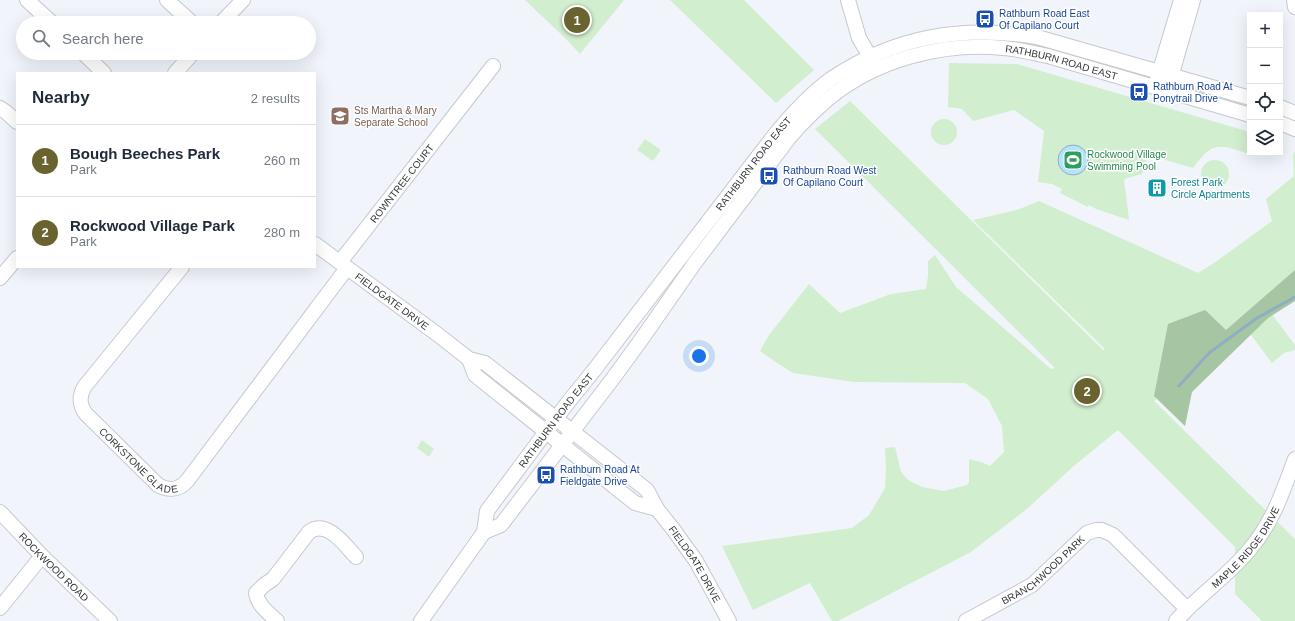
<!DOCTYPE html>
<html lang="en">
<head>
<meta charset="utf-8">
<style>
	body { margin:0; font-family:Helvetica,sans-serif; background:#f6f6f7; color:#1f2937 }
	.controls { position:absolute; right:12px; top:12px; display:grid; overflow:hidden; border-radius:0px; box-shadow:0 4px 16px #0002 }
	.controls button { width:36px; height:36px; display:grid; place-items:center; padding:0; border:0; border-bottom:1px solid #e0e1e3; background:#fff; color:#1f2937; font:20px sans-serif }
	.you { position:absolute; left:699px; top:356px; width:14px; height:14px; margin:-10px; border:3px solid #fff; border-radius:50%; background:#1a73e8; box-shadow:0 0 0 6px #1a73e833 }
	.badge { display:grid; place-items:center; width:26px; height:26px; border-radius:50%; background:#69632f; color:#fff; font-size:13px; font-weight:700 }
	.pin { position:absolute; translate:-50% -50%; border:2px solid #fff; box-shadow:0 1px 4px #0006 }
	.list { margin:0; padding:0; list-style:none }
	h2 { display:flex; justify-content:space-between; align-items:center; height:52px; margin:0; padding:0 16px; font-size:17px }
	h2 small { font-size:13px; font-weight:400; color:#747a83 }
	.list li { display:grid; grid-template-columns:26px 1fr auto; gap:12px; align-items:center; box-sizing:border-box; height:72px; padding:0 16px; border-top:1px solid #e0e1e3 }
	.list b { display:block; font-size:15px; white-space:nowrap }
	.list p { margin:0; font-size:13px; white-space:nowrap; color:#747a83 }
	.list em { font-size:13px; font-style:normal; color:#747a83 }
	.icon { flex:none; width:22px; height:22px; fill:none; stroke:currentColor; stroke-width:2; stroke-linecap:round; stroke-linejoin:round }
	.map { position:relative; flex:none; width:1295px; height:621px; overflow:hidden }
	.search { position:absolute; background:#fff; box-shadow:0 4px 16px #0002; left:16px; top:16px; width:300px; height:44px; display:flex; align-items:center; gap:10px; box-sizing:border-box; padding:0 14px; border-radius:22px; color:#747a83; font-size:15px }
	.panel { position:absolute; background:#fff; box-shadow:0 4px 16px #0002; left:16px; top:72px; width:300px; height:196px; border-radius:0px }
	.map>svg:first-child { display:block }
	.green { fill:#d1eece }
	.forest { fill:#a6c5a2 }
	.water { fill:#b5e3fe; stroke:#8eafc2 }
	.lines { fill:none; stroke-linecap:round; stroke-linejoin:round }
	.stream { stroke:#8eafc2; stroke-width:3 }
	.minor-casing { stroke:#c5c9cf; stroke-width:16 }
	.minor { stroke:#fff; stroke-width:14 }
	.labels { text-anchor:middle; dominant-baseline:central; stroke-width:3; stroke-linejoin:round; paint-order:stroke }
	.transit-label { font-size:10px; fill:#164399; stroke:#fff; text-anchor:start }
	.street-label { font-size:10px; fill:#333537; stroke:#fff }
	.education-label { font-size:10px; fill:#785e54; stroke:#fff; text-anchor:start }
	.leisure-label { font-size:10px; fill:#27864d; stroke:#fff; text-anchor:start }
	.culture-label { font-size:10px; fill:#0d838f; stroke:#fff; text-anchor:start }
</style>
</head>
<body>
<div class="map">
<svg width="1295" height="621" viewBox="0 0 1295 621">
	<rect width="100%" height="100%" fill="#f1f5fb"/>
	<!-- green -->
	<g class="green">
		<polygon points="525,0 624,0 580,54 564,37"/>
		<polygon points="670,0 744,0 814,70 776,103"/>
		<path d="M949,63L1017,64L1250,132V153H1255C1249,155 1246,153 1240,151C1214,142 1209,147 1193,168L1148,155L1142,174L1124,179L1129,220L1096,209L1089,205L1088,207L1060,193L1062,189L1052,184L1038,182L1044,131L1014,110L973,121L962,109L948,107Z"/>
		<polygon points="850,101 1103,350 1105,349 973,220 1017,210 1039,201 1198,273 1217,261 1272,221 1266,199 1294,176 1293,155 1295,151 1295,287 1268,309 1295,345 1295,350 1284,353 1272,363 1245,327 1154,401 1295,539 1295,621 1262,621 1235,594 1235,547 1118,430 1075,465 1028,508 971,552 838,621 832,621 810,583 753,610 722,546 852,528 869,515 885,488 886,469 885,448 895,447 901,472 908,480 922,487 944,491 967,485 969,482 969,459 981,462 990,466 1004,452 1002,426 988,399 965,383 854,382 793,373 777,363 760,351 769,335 809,284 840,313 891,294 926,289 928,276 928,261 935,255 956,287 1051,369 1055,368 815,129"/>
		<circle cx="944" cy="132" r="13"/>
		<polygon points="645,139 661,150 653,161 637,150"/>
		<circle cx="1215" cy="174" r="14"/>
		<polygon points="422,440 434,449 429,457 417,448"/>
	</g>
	<!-- forest -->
	<polygon class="forest" points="1295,270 1295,301 1268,318 1192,392 1185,426 1154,396 1168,324 1205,310 1226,330"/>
	<!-- water -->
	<circle class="water" cx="1073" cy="160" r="15"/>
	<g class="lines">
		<!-- stream -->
		<polyline class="stream" points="1179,386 1209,353 1257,318 1295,297"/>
		<!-- minor casing -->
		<g class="minor-casing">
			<g id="minor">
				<polyline points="27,0 52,23"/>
				<polyline points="167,0 192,23"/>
				<polyline points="848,0 859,38 875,65"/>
				<polyline points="1294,0 1295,7"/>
				<polyline points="221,23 243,0"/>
				<polyline points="83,53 104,73"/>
				<polyline points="175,73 193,53"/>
				<polyline points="1157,80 1181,0"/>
				<polyline points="1169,84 1193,0"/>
				<polyline points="1280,107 1295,113"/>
				<polyline points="0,108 6,112 17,122"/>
				<polyline points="1280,123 1295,129"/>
				<path id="s1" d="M315,244L437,334L469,359L485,363L647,490L657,509L673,529L696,561L729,621"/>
				<path id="s2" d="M340,262L493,66"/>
				<path id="s3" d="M182,267L85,386C79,395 79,405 86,414L158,485C168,491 179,490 187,481L347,268"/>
				<polyline points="0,278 17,258"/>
				<polyline points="469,359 475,375 635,503 657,509"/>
				<path id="s4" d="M0,512L42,556L110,621"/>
				<path id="s5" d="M484,532L501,525L614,377L641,340L694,264L789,138C801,124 814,111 828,99C875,60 942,42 1003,48C1018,49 1033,53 1048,56L1250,115"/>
				<polyline points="0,608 42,556"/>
				<path d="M277,621C269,613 258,606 256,593L264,585L273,579L309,532C327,519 345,545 356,557"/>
				<path id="s6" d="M421,621L484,532L487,511L566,405L595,369L773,137C790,116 809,95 831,79C895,36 962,25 1037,37L1250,98"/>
				<path id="s7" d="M966,621L1032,585L1087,533L1096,530H1102L1113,535L1187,609"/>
				<path id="s8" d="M1176,621C1199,595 1228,576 1250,549C1273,522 1283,491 1295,459"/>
			</g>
		</g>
		<!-- minor -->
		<use href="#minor" class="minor"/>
	</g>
	<!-- icons -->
	<defs>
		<g id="bus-square" transform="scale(1)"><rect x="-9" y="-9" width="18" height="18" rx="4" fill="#1a4fb4" stroke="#fff"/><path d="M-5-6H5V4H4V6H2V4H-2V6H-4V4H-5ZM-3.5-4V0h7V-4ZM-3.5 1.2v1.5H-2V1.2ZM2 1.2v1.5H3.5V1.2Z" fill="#fff"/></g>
		<g id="school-square" transform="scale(1)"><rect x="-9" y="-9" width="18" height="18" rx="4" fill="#8d6e63" stroke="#fff"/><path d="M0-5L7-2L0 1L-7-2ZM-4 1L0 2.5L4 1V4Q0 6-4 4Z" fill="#fff"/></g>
		<g id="stadium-square" transform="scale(1)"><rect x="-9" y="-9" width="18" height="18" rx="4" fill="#2e9e5b" stroke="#fff"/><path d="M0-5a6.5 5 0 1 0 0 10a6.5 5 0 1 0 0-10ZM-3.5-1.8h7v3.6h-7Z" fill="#fff"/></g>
		<g id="building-square" transform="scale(1)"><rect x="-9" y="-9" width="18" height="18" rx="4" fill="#0f9aa8" stroke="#fff"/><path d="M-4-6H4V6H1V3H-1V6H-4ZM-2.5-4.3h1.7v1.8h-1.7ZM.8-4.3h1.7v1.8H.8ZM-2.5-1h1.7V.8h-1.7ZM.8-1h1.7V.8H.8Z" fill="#fff"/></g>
	</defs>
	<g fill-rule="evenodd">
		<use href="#bus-square" x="985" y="19"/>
		<use href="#bus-square" x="1139" y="92"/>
		<use href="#school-square" x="340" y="116"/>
		<use href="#stadium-square" x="1073" y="160"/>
		<use href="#bus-square" x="769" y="176"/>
		<use href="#building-square" x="1157" y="188"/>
		<use href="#bus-square" x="546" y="475"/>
	</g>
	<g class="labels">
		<!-- transit labels -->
		<g class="transit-label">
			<text x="999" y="13">Rathburn Road East<tspan x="999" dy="12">Of Capilano Court</tspan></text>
			<text x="1153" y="86">Rathburn Road At<tspan x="1153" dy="12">Ponytrail Drive</tspan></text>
			<text x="783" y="170">Rathburn Road West<tspan x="783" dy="12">Of Capilano Court</tspan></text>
			<text x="560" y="469">Rathburn Road At<tspan x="560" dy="12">Fieldgate Drive</tspan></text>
		</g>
		<!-- street labels -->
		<g class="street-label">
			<text stroke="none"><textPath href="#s5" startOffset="803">RATHBURN ROAD EAST</textPath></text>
			<text stroke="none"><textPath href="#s6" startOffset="568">RATHBURN ROAD EAST</textPath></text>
			<text stroke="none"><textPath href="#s2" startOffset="100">ROWNTREE COURT</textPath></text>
			<text stroke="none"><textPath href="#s1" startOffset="96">FIELDGATE DRIVE</textPath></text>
			<text stroke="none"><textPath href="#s6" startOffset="244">RATHBURN ROAD EAST</textPath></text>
			<text stroke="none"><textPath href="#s3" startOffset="255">CORKSTONE GLADE</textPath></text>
			<text stroke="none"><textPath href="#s8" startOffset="102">MAPLE RIDGE DRIVE</textPath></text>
			<text stroke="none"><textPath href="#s1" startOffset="503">FIELDGATE DRIVE</textPath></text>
			<text stroke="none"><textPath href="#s4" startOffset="77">ROCKWOOD ROAD</textPath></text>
			<text stroke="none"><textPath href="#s7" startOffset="93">BRANCHWOOD PARK</textPath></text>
		</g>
		<!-- education labels -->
		<g class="education-label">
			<text x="354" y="110">Sts Martha &amp; Mary<tspan x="354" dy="12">Separate School</tspan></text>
		</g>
		<!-- leisure labels -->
		<g class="leisure-label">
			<text x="1087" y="154">Rockwood Village<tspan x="1087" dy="12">Swimming Pool</tspan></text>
		</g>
		<!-- culture labels -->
		<g class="culture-label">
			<text x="1171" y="182">Forest Park<tspan x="1171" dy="12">Circle Apartments</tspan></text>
		</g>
	</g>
</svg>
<div class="controls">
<button>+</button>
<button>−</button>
<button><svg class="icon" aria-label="locate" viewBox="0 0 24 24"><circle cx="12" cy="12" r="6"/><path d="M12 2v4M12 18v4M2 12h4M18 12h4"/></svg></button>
<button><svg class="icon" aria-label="layers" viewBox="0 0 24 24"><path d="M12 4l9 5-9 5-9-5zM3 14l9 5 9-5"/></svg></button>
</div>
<div class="you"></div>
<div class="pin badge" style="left:577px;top:20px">1</div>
<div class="pin badge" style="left:1087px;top:391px">2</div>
<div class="search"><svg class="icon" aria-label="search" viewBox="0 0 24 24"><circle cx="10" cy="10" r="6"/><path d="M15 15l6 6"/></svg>Search here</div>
<section class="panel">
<h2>Nearby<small>2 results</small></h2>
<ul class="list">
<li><span class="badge">1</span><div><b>Bough Beeches Park</b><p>Park</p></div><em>260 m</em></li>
<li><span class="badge">2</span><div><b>Rockwood Village Park</b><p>Park</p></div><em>280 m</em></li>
</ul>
</section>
</div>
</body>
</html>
